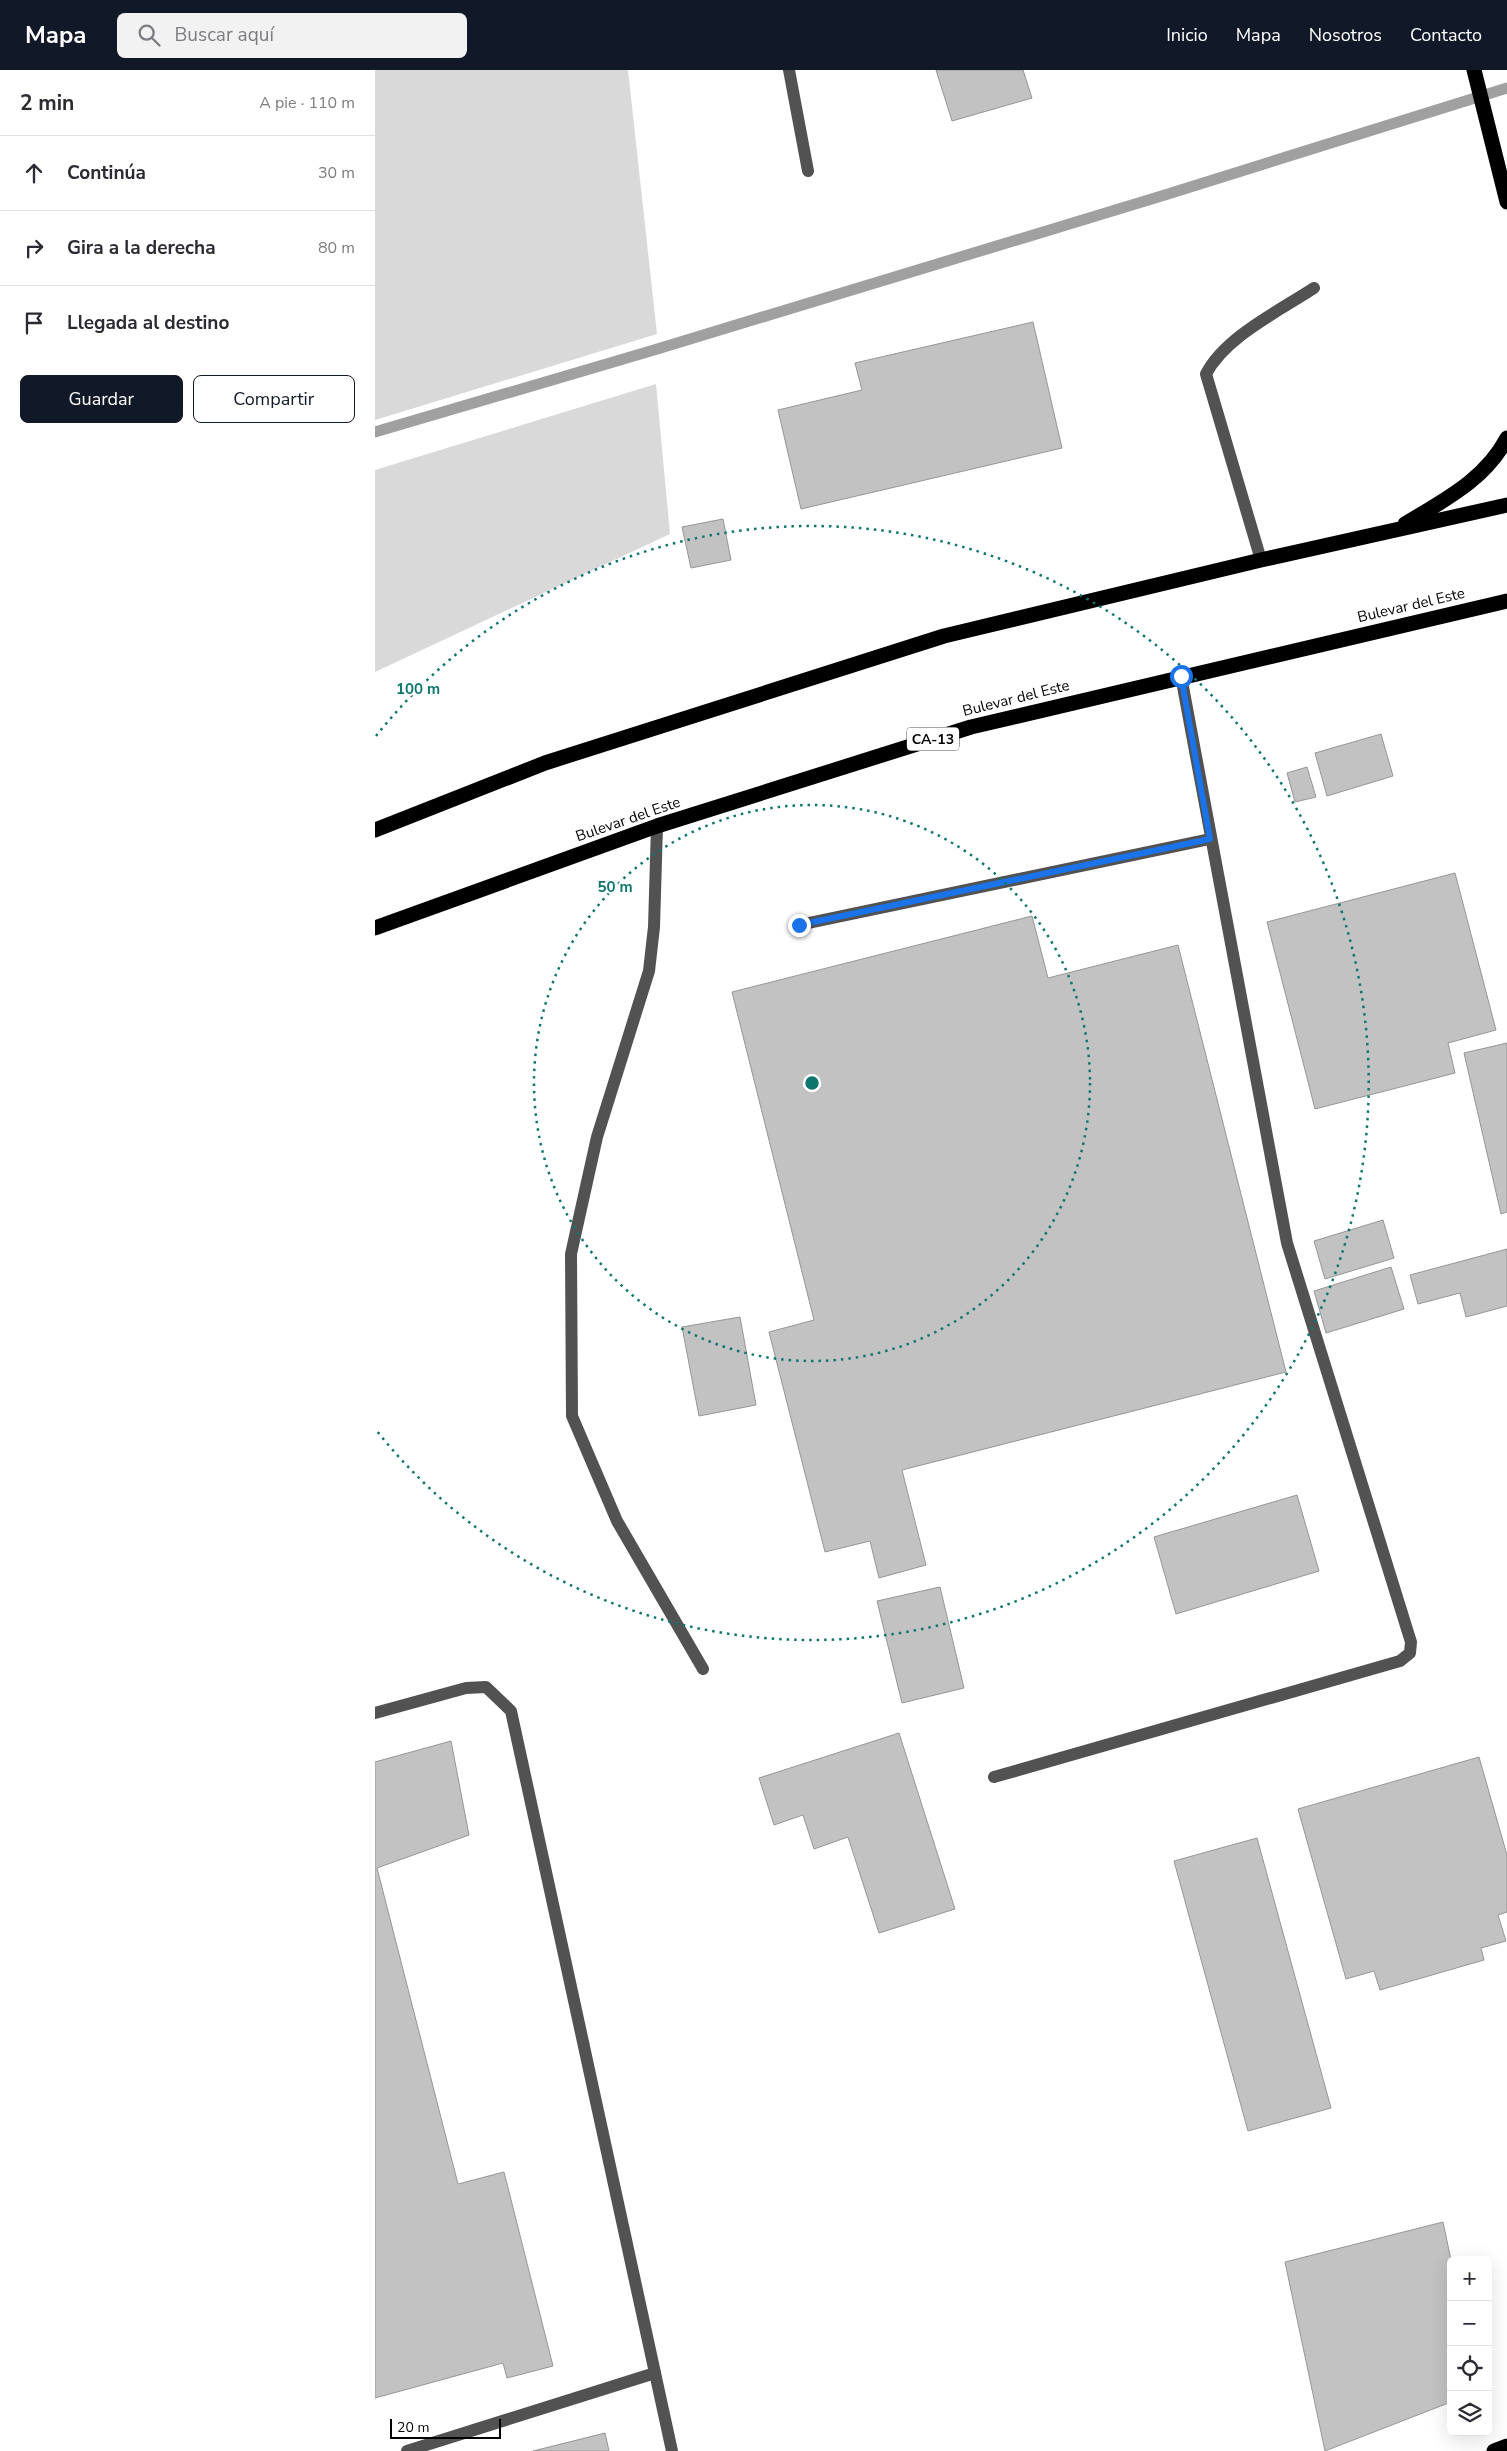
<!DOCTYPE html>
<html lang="es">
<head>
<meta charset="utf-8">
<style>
	body { margin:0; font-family:"Nunito Sans",sans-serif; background:#f2f2f3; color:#2b2b33 }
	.controls { position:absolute; right:15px; bottom:15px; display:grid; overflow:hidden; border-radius:8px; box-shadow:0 5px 20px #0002 }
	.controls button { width:45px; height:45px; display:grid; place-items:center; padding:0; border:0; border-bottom:1px solid #e1e1e2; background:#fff; color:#2b2b33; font:25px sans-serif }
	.scale { position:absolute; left:15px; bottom:12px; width:111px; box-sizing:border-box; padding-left:5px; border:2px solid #000; border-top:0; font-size:14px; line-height:18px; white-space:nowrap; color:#000; -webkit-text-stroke:4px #fff; paint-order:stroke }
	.stop { position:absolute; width:15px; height:15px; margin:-11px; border:4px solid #1a73e8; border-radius:50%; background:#fff }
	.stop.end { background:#1a73e8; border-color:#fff; box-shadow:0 1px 5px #0008 }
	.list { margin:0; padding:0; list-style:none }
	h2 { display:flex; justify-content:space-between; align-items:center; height:65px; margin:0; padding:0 20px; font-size:21px }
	h2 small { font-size:16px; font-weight:400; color:#7c7c81 }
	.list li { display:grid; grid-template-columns:32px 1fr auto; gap:15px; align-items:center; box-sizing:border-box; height:75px; padding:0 20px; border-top:1px solid #e1e1e2 }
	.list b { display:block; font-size:19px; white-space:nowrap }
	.list em { font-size:16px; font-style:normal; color:#7c7c81 }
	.actions { display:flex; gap:10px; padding:15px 20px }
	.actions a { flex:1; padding:11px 0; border:1px solid #111827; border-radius:8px; text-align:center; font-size:18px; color:#111827 }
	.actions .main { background:#111827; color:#fff }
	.icon { flex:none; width:28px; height:28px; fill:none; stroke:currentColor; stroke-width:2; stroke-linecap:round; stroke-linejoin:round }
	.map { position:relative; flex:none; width:1132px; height:2381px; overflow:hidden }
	header { display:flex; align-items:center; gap:30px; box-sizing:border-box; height:70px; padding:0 25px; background:#111827; color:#fff }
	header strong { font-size:24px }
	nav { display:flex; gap:28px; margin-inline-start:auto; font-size:18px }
	.search { width:350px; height:45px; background:#f2f2f3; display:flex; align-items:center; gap:12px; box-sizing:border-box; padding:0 18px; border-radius:8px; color:#7c7c81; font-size:19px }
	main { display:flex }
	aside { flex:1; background:#fff }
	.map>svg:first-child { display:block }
	.green { fill:#d9d9d9 }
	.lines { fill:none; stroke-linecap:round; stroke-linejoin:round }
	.stream { stroke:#a0a0a0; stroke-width:11 }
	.building { fill:#c2c2c2; stroke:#969696 }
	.minor { stroke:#525252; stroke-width:12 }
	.highway { stroke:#000; stroke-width:15 }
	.route { stroke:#1a73e8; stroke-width:6 }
	.ring { fill:none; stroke:#0f766e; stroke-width:2.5; stroke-dasharray:2.5 5 }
	.labels { text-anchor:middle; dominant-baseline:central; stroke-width:4; stroke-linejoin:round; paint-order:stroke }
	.shield { fill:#fff; stroke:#4c4c4c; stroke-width:1 }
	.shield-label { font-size:14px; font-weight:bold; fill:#000 }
	.street-label { font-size:15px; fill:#000; stroke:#fff }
	.centre { fill:#0f766e; stroke:#fff; stroke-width:2.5 }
	.ring-label { font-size:15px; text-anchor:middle; font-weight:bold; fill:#0f766e; stroke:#fff; stroke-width:4; stroke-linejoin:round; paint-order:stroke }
</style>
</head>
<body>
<header>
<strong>Mapa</strong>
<div class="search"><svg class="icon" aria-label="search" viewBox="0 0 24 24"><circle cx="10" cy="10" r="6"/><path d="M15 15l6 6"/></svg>Buscar aquí</div>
<nav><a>Inicio</a><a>Mapa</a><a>Nosotros</a><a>Contacto</a></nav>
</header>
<main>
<aside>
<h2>2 min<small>A pie · 110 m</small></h2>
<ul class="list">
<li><svg class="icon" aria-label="ahead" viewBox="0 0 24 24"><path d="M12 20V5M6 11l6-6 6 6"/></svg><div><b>Continúa</b></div><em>30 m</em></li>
<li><svg class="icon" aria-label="right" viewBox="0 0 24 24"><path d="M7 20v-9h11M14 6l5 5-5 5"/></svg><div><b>Gira a la derecha</b></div><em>80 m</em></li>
<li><svg class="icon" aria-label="arrive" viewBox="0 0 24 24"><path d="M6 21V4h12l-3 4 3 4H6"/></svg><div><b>Llegada al destino</b></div></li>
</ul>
<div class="actions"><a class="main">Guardar</a><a>Compartir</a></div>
</aside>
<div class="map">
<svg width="1132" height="2381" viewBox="0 0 1132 2381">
	<rect width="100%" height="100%" fill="#fff"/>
	<!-- green -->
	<g class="green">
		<polygon points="0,0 253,0 282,264 0,350"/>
		<polygon points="281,314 295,464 0,602 0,400"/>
	</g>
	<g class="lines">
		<!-- stream -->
		<polyline class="stream" points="0,362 279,280 793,124 1132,18"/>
	</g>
	<!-- building -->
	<g class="building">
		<polygon points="561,0 648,0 657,28 577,51"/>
		<polygon points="658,252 687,378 426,439 403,340 487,320 480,293"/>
		<polygon points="348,449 356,490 316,498 307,457"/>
		<polygon points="1006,664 1018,706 952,726 940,683"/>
		<polygon points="932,697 941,727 920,732 912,703"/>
		<polygon points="1080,803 1121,960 1073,973 1080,1003 940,1039 892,852"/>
		<polygon points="657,846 673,908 803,875 911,1302 527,1400 551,1495 504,1508 495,1471 450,1482 394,1262 439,1250 357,922"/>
		<polygon points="1132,973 1132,1142 1126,1144 1089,983"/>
		<polygon points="1008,1150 1019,1188 950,1209 939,1171"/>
		<polygon points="1132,1179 1132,1236 1091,1247 1085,1223 1043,1234 1035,1205"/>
		<polygon points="1016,1197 1029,1239 951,1263 939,1221"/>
		<polygon points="365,1247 381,1335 324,1346 307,1257"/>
		<polygon points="922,1425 944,1501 801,1544 779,1467"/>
		<polygon points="565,1517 589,1618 527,1633 502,1531"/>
		<polygon points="524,1663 580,1839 504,1863 473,1767 439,1779 428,1745 399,1755 384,1708"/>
		<polygon points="76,1671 94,1765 2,1798 83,2114 129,2102 178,2296 132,2308 128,2293 0,2328 0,1692"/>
		<polygon points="1104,1687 1132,1785 1132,1842 1123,1845 1131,1871 1106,1878 1109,1890 1005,1920 999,1901 971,1909 923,1739"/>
		<polygon points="882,1768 956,2038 873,2061 799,1791"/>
		<polygon points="1068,2152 1076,2190 1076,2332 950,2381 910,2192"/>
		<polygon points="230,2363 234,2381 158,2381"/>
	</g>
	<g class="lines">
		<!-- minor -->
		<g class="minor">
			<polyline points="414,0 433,101"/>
			<path d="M886,490L831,304C850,267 904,241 939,218"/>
			<polyline points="282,756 279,857 274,901 222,1067 196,1184 197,1346 242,1451 328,1599"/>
			<polyline points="424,855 835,769"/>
			<polyline points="0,1643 91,1618 111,1617 136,1641 297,2381"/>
			<polyline points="619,1707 1025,1591 1035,1583 1036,1572 912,1173 806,606"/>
			<polyline points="32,2381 280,2303"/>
		</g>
		<!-- highway -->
		<g class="highway">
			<polyline points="1099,0 1132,132"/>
			<path d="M1030,454C1069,430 1110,410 1132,368"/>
			<polyline points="0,760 170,693 569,566 886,490 1132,435"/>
			<polyline points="0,858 282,756 596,657 1132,531"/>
			<polyline points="1119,2381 1132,2376"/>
		</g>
	</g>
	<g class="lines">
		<!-- route -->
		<polyline class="route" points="424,855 835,769 806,606"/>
	</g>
	<!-- distance rings -->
	<g class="ring">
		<circle cx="437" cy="1013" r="278"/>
		<path d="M1 666A557 557 0 1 1 1 1360"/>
	</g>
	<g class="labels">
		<!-- shield labels -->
		<rect class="shield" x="532" y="657.5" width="52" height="23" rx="4"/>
		<g class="shield-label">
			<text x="558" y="669">CA-13</text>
		</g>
		<!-- street labels -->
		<g class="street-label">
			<text transform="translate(1036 535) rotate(-13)">Bulevar del Este</text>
			<text transform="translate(641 628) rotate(-14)">Bulevar del Este</text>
			<text transform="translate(253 749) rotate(-19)">Bulevar del Este</text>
		</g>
	</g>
	<circle cx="437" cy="1013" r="8" class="centre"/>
	<g class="ring-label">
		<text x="43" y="624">100 m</text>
		<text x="240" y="822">50 m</text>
	</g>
</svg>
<div class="controls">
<button>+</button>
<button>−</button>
<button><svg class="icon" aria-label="locate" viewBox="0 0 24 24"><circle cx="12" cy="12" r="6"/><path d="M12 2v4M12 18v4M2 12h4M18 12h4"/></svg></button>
<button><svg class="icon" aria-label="layers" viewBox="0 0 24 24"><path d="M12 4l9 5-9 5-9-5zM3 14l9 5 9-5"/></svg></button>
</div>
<div class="scale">20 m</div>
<div class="stop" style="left:806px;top:606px"></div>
<div class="stop end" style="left:424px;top:855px"></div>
</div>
</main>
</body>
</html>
